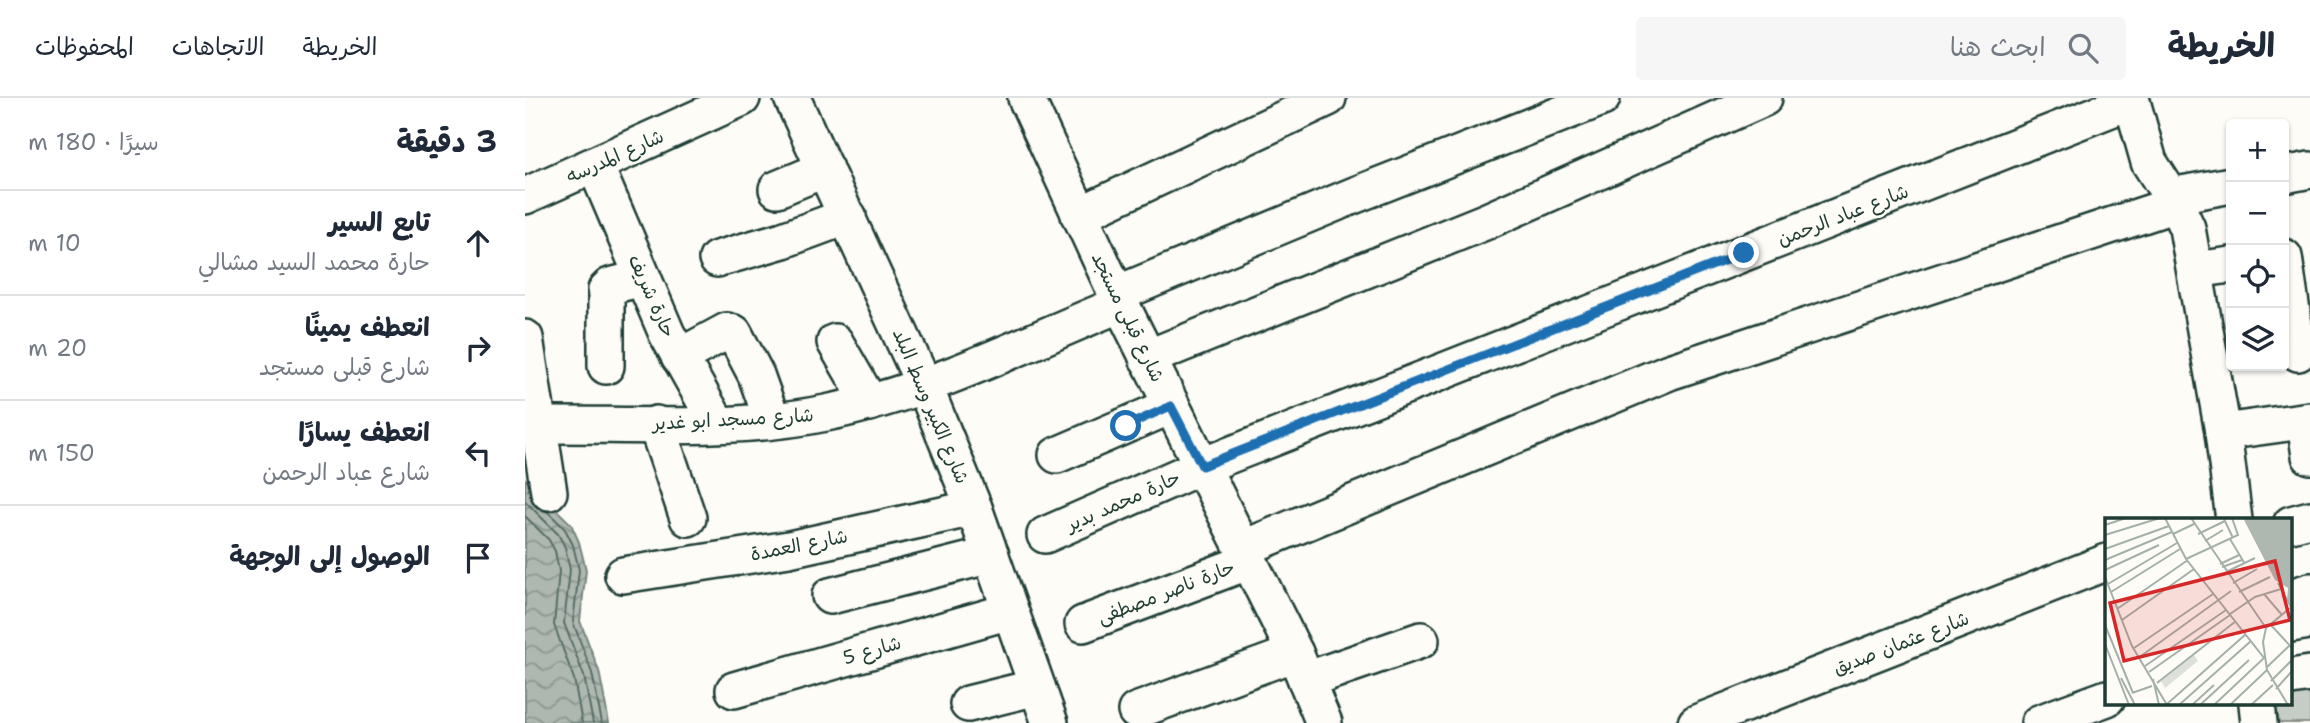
<!DOCTYPE html>
<html lang="ar">
<head>
<meta charset="utf-8">
<style>
	body { margin:0; font-family:"Shantell Sans","Playpen Sans Arabic",sans-serif; background:#f6f6f7; color:#1f2937; direction:rtl }
	.controls { position:absolute; right:21px; top:21px; display:grid; overflow:hidden; border-radius:7px; box-shadow:0 2px 5px #0004 }
	.controls button { width:63px; height:63px; display:grid; place-items:center; padding:0; border:0; border-bottom:2px solid #e0e1e3; background:#fff; color:#1f2937; font:35px sans-serif }
	.stop { position:absolute; width:21px; height:21px; margin:-16px; border:5px solid #1f6fb2; border-radius:50%; background:#fff }
	.stop.end { background:#1f6fb2; border-color:#fff; box-shadow:0 2px 7px #0008 }
	.list { margin:0; padding:0; list-style:none }
	h2 { display:flex; justify-content:space-between; align-items:center; height:91px; margin:0; padding:0 28px; font-size:30px }
	h2 small { font-size:23px; font-weight:400; color:#747a83 }
	.list li { display:grid; grid-template-columns:46px 1fr auto; gap:21px; align-items:center; box-sizing:border-box; height:105px; padding:0 28px; border-top:2px solid #e0e1e3 }
	.list b { display:block; font-size:26px; white-space:nowrap }
	.list p { margin:0; font-size:23px; white-space:nowrap; color:#747a83 }
	.list em { font-size:23px; font-style:normal; color:#747a83 }
	.icon { flex:none; width:38px; height:38px; fill:none; stroke:currentColor; stroke-width:2; stroke-linecap:round; stroke-linejoin:round }
	.map { position:relative; flex:none; width:1785px; height:625px; overflow:hidden; direction:ltr }
	header { display:flex; align-items:center; gap:42px; box-sizing:border-box; height:98px; padding:0 35px; background:#fff; border-bottom:2px solid #e0e1e3 }
	header strong { font-size:33px }
	nav { display:flex; gap:38px; margin-inline-start:auto; font-size:24px }
	.search { width:490px; height:63px; background:#f6f6f7; display:flex; align-items:center; gap:18px; box-sizing:border-box; padding:0 24px; border-radius:7px; color:#747a83; font-size:26px }
	main { display:flex }
	aside { flex:1; background:#fff }
	.map>svg:first-child { display:block }
	.water { fill:url(#water-waves); stroke:#75877f; stroke-width:2 }
	.lines { fill:none; stroke-linecap:round; stroke-linejoin:round }
	.shore { stroke:#586e66; stroke-width:2 }
	.building { fill:#c6cdc7; stroke:#8b908b; stroke-width:2 }
	.minor-casing { stroke:#1f3d34; stroke-width:40 }
	.minor { stroke:#fdfcf7; stroke-width:35 }
	.route { stroke:#1f6fb2; stroke-width:9 }
	.labels { text-anchor:middle; dominant-baseline:central; stroke-width:5; stroke-linejoin:round; paint-order:stroke }
	.street-label { font-size:19px; fill:#1f3d34; stroke:#fdfcf7 }
	.inset-road { fill:none; stroke:#a4b0a9; stroke-width:2 }
	.view { fill:#d62828; fill-opacity:0.15; stroke:#d62828; stroke-width:3.5 }
	.inset-edge { fill:none; stroke:#1f3d34; stroke-width:3.5 }
</style>
</head>
<body>
<header>
<strong>الخريطة</strong>
<div class="search"><svg class="icon" aria-label="search" viewBox="0 0 24 24"><circle cx="10" cy="10" r="6"/><path d="M15 15l6 6"/></svg>ابحث هنا</div>
<nav><a>الخريطة</a><a>الاتجاهات</a><a>المحفوظات</a></nav>
</header>
<main>
<div class="map">
<svg width="1785" height="625" viewBox="0 0 1785 625">
	<defs>
		<pattern id="water-waves" width="16" height="10" patternUnits="userSpaceOnUse" patternTransform="scale(1.75)"><rect width="16" height="10" fill="#aeb8b1"/><path d="M0 5q4-4 8 0t8 0" fill="none" stroke="#8d9791"/></pattern>
	</defs>
	<rect width="100%" height="100%" fill="#fdfcf7"/>
	<filter id="ink" filterUnits="userSpaceOnUse"><feTurbulence type="fractalNoise" baseFrequency=".0143" numOctaves="2"/><feDisplacementMap in="SourceGraphic" scale="14" xChannelSelector="R" yChannelSelector="G"/><feConvolveMatrix kernelMatrix="1 2 1 2 8 2 1 2 1" color-interpolation-filters="sRGB"/></filter>
	<g filter="url(#ink)">
		<!-- water -->
		<polygon class="water" points="0,381 46,426 54,444 61,472 55,523 74,573 84,625 0,625"/>
		<g class="lines">
			<!-- shore -->
			<g class="shore">
				<polyline points="0,403 33,436 40,449 45,472 39,525 59,578 68,625"/>
				<polyline points="21,412 40,431 48,447 54,472 48,524 67,575 77,625"/>
				<polyline points="0,418 24,442 30,453 34,473 29,527 49,581 57,625"/>
			</g>
		</g>
		<!-- building -->
		<polygon class="building" points="1785,576 1785,625 1754,625 1751,606 1766,606 1766,579"/>
		<g class="lines">
			<!-- minor casing -->
			<g class="minor-casing">
				<g id="minor">
					<polyline points="267,0 399,287 449,410 525,625"/>
					<polyline points="501,0 596,206 770,555 799,625"/>
					<polyline points="1606,0 1624,64 1651,106 1662,130 1698,334 1709,422"/>
					<polyline points="70,67 142,236 192,325"/>
					<polyline points="1759,77 1785,72"/>
					<polyline points="252,91 300,71"/>
					<polyline points="0,98 217,0"/>
					<polyline points="1646,98 1706,87"/>
					<polyline points="554,117 803,0"/>
					<polyline points="1759,159 1773,255"/>
					<polyline points="192,161 258,142 323,118"/>
					<polyline points="1670,172 1706,167"/>
					<polyline points="592,196 830,97 1077,0"/>
					<polyline points="0,240 24,394"/>
					<polyline points="310,244 345,305"/>
					<polyline points="154,259 202,233 209,235 231,277 247,322"/>
					<polyline points="622,260 962,123 1239,0"/>
					<polyline points="81,268 81,192 85,188 118,180"/>
					<polyline points="1780,323 1785,358"/>
					<polyline points="131,326 163,420"/>
					<path d="M13,327C108,326 208,334 301,315C403,295 500,245 596,206"/>
					<polyline points="1698,334 1785,322"/>
					<polyline points="532,357 646,308"/>
					<polyline points="1766,426 1785,421"/>
					<polyline points="520,437 677,368 1606,3"/>
					<polyline points="719,450 1144,274 1651,106"/>
					<polyline points="98,477 264,451 449,410"/>
					<polyline points="305,498 466,457"/>
					<polyline points="1766,499 1785,493"/>
					<polyline points="558,526 725,463"/>
					<polyline points="1766,526 1785,523"/>
					<polyline points="1766,579 1785,576"/>
					<polyline points="781,582 896,542"/>
					<polyline points="209,592 485,513"/>
					<polyline points="443,606 512,589"/>
					<polyline points="1732,606 1734,625"/>
					<polyline points="611,613 770,555"/>
					<polyline points="1171,625 1582,464"/>
					<polyline points="1514,625 1582,600"/>
				</g>
			</g>
			<!-- minor -->
			<use href="#minor" class="minor"/>
		</g>
	</g>
	<g class="lines" filter="url(#ink)">
		<!-- route -->
		<polyline class="route" points="601,328 646,308 677,368 1219,155"/>
	</g>
	<g class="labels">
		<!-- street labels -->
		<g class="street-label">
			<text transform="translate(90 58) rotate(-24)">شارع المدرسه</text>
			<text transform="translate(1318 117) rotate(-21)">شارع عباد الرحمن</text>
			<text transform="translate(127 198) rotate(66)">حارة شريف</text>
			<text transform="translate(603 219) rotate(64)">شارع قبلى مستجد</text>
			<text transform="translate(406 308) rotate(67)">شارع الكبير وسط البلد</text>
			<text transform="translate(208 321) rotate(-3)">شارع مسجد ابو غدير</text>
			<text transform="translate(598 403) rotate(-24)">حارة محمد بدير</text>
			<text transform="translate(274 447) rotate(-11)">شارع العمدة</text>
			<text transform="translate(641 494) rotate(-21)">حارة ناصر مصطفى</text>
			<text transform="translate(1376 545) rotate(-21)">شارع عثمان صديق</text>
			<text transform="translate(347 552) rotate(-16)">شارع 5</text>
		</g>
	</g>
	<!-- overview -->
	<g transform="translate(1580 420)">
		<rect width="187" height="187" fill="#fdfcf7"/>
		<path d="M89,137L93,143L60,170L56,163Z" fill="#dde0db"/>
		<path d="M138,0H187V89L182,82L183,70L170,62Z" fill="#aeb8b1"/>
		<path class="inset-road" d="M60,0L81,41L159,140L109,187M86,0L161,110M119,1L128,20M0,7L21,0M68,16L89,6M93,16L120,3M0,17L55,0M125,21L140,46M100,23L118,12M0,31L64,8M81,41L133,17L127,0M0,42L67,14M115,46L134,37M117,49L137,42M0,52L54,27M121,54L150,40M0,59L27,128L62,187M128,65L152,51M173,65L188,93M3,66L72,25M6,74L75,31M134,74L165,59M159,76L177,97M12,91L83,42M125,96L150,79L176,71M17,102L89,51M165,106L188,131M0,107L28,175M0,126L24,187M29,130L108,76M36,138L126,73M40,148L121,92M161,150L184,128M44,154L125,97M16,160L30,187M48,161L54,187M166,163L188,141M52,165L131,103M171,171L188,152M27,175L47,168M62,186L141,116M74,187L146,123M87,187L109,167M95,187L144,142M125,187L162,152M146,187L168,167M183,187L162,152L158,124L161,110L185,90"/>
		<path class="view" d="M170,43L185,102L19,143L5,85Z"/>
		<rect width="187" height="187" class="inset-edge"/>
	</g>
</svg>
<div class="controls">
<button>+</button>
<button>−</button>
<button><svg class="icon" aria-label="locate" viewBox="0 0 24 24"><circle cx="12" cy="12" r="6"/><path d="M12 2v4M12 18v4M2 12h4M18 12h4"/></svg></button>
<button><svg class="icon" aria-label="layers" viewBox="0 0 24 24"><path d="M12 4l9 5-9 5-9-5zM3 14l9 5 9-5"/></svg></button>
</div>
<div class="stop" style="left:601px;top:328px"></div>
<div class="stop end" style="left:1219px;top:155px"></div>
</div>
<aside>
<h2>3 دقيقة<small>سيرًا · 180 m</small></h2>
<ul class="list">
<li><svg class="icon" aria-label="ahead" viewBox="0 0 24 24"><path d="M12 20V5M6 11l6-6 6 6"/></svg><div><b>تابع السير</b><p>حارة محمد السيد مشالي</p></div><em>10 m</em></li>
<li><svg class="icon" aria-label="right" viewBox="0 0 24 24"><path d="M7 20v-9h11M14 6l5 5-5 5"/></svg><div><b>انعطف يمينًا</b><p>شارع قبلى مستجد</p></div><em>20 m</em></li>
<li><svg class="icon" aria-label="left" viewBox="0 0 24 24"><path d="M17 20v-9H6M10 6l-5 5 5 5"/></svg><div><b>انعطف يسارًا</b><p>شارع عباد الرحمن</p></div><em>150 m</em></li>
<li><svg class="icon" aria-label="arrive" viewBox="0 0 24 24"><path d="M6 21V4h12l-3 4 3 4H6"/></svg><div><b>الوصول إلى الوجهة</b></div></li>
</ul>
</aside>
</main>
</body>
</html>
